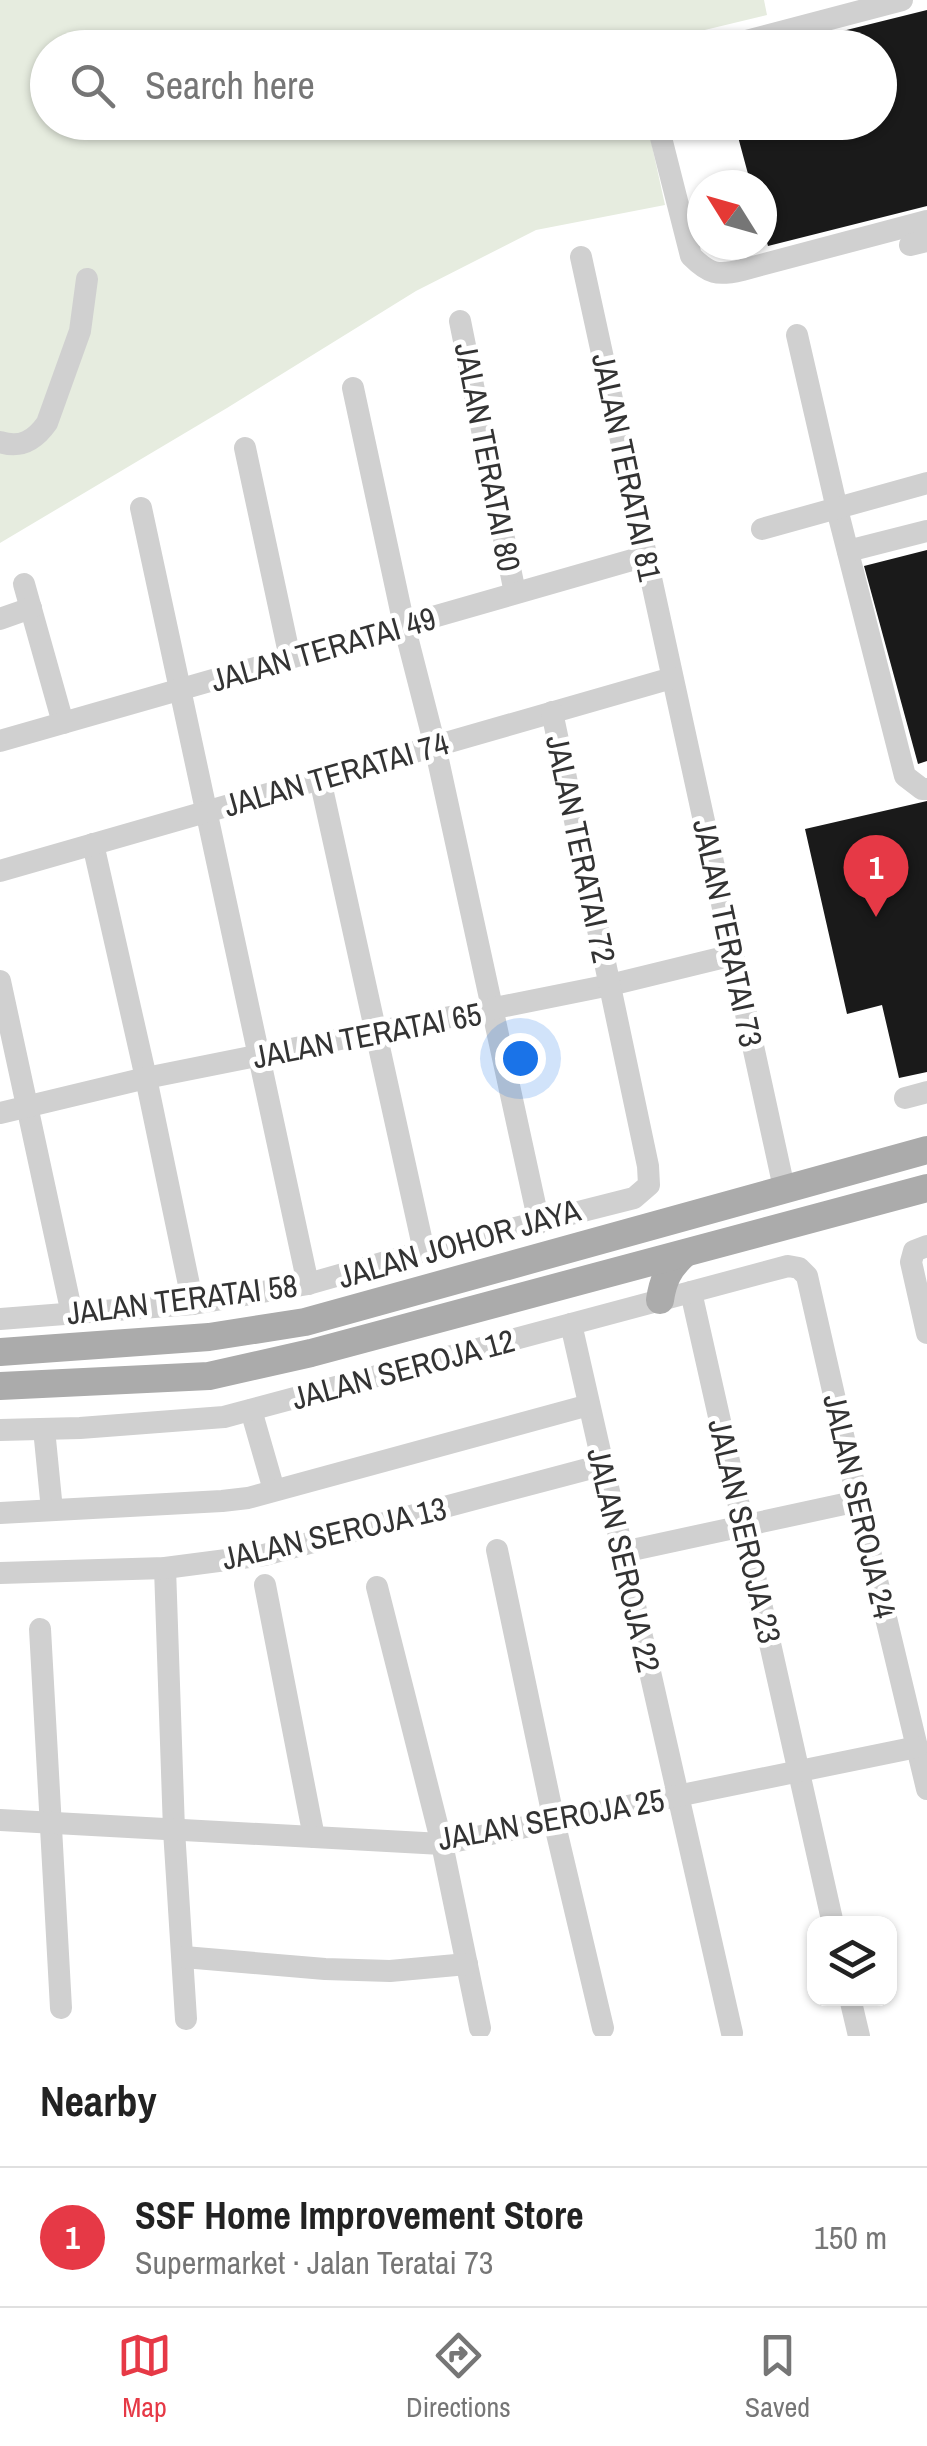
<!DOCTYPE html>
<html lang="en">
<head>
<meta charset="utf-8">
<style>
	body { margin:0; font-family:"Archivo Narrow",sans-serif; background:#f6f6f6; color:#222 }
	.controls { position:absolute; right:30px; bottom:30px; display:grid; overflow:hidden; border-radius:20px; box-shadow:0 2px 8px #0004 }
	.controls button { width:90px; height:90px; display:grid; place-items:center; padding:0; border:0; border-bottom:2px solid #e0e0e0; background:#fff; color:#222; font:50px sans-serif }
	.compass { position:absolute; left:687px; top:170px; width:90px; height:90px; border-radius:50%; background:#fff; box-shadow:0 2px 8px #0004; rotate:307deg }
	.you { position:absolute; left:520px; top:1058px; width:35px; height:35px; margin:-25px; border:8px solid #fff; border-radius:50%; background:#1a73e8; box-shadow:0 0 0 15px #1a73e833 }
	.badge { display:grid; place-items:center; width:65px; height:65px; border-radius:50%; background:#e63946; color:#fff; font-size:32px; font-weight:700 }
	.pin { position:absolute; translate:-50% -82px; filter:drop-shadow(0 2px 5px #0008) }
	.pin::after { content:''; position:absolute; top:52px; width:35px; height:30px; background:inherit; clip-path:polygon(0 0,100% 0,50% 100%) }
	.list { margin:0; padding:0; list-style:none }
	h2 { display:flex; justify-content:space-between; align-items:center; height:130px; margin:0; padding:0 40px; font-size:42px }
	h2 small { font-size:32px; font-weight:400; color:#767676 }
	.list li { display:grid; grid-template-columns:65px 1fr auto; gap:30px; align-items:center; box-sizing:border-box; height:140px; padding:0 40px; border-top:2px solid #e0e0e0 }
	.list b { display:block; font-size:38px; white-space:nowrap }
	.list p { margin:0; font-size:32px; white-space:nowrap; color:#767676 }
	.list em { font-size:32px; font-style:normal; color:#767676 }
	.icon { flex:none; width:55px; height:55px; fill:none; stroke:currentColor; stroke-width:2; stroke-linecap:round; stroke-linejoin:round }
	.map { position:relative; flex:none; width:927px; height:2036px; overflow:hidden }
	.search { position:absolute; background:#fff; box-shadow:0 2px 8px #0004; left:30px; right:30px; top:30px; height:110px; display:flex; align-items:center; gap:25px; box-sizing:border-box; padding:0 35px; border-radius:55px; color:#767676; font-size:38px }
	.sheet { height:270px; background:#fff }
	nav { display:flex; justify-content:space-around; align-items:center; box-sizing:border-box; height:140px; border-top:2px solid #e0e0e0; background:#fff; font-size:28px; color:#767676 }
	nav a { display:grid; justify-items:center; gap:5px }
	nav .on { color:#e63946 }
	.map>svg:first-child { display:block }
	.green { fill:#e6ecdf }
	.building { fill:#1a1a1a }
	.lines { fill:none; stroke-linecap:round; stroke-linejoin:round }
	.minor { stroke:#d0d0d0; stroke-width:22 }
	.major { stroke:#ababab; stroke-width:28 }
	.labels { text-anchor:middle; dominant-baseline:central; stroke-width:10; stroke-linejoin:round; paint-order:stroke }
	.street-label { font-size:32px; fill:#333; stroke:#fff }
</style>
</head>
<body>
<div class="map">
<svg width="927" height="2036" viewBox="0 0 927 2036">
	<rect width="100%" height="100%" fill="#fff"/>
	<!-- green -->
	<polygon class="green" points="0,0 764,0 767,15 634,47 48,48 48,122 647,123 665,205 536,230 416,291 227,408 0,543"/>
	<!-- building -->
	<g class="building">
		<polygon points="927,10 927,206 768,246 762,225 762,185 751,185 734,122 880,122 880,48 782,46"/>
		<polygon points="927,550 927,761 918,764 864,566"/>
		<polygon points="927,801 927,1072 899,1078 882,1005 847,1014 805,829"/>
	</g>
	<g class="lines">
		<!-- minor -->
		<g class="minor">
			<polyline points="720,48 902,0"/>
			<path d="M657,122L691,256C709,274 717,276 742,270L927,221"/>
			<polyline points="910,245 927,241"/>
			<polyline points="581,257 784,1188"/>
			<polyline points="460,321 515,593"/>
			<polyline points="797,335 837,509 905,776 922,789 927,789"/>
			<polyline points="353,388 404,625 435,746 539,1223"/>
			<path d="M0,442C21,449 35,440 47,423L80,331L87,279"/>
			<polyline points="245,448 290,658"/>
			<polyline points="141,508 308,1284"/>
			<polyline points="762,529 927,483"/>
			<polyline points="848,551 927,531"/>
			<polyline points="24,584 63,723"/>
			<polyline points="0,619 31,608"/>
			<polyline points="0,741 646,556"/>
			<polyline points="320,779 424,1251"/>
			<polyline points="93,844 146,1078 193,1304"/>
			<polyline points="0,871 672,678"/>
			<polyline points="0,981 72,1314"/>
			<polyline points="905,1098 927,1092"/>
			<polyline points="0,1113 146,1078 610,985 733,955"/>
			<polyline points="927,1246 914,1251 911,1262 927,1333"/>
			<polyline points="691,1292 833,1924"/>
			<polyline points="0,1319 193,1304 308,1284 424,1251 634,1198 649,1185 648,1166 552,712"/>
			<polyline points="571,1324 732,2033"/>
			<polyline points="251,1410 274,1490"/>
			<polyline points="44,1429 52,1510"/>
			<polyline points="0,1430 80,1428 224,1417 788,1266 799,1268 807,1276 858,1501 927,1789"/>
			<polyline points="0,1513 222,1501 248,1498 589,1405"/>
			<polyline points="497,1550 554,1821 603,2028"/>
			<polyline points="623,1552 858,1501"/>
			<polyline points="165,1568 174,1830 186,2019"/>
			<polyline points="0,1573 165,1568 264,1555 603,1465"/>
			<polyline points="265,1585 314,1837"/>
			<polyline points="377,1587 442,1844 480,2028"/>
			<polyline points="40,1629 61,2008"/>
			<polyline points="0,1820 442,1844 917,1747"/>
			<polyline points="184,1957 325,1969 390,1971 467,1964"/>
			<polyline points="850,1998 859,2036"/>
		</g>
		<!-- major -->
		<g class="major">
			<path d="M660,1300C663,1279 669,1268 684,1254"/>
			<polyline points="0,1352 209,1337 305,1322 927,1150"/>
			<polyline points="0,1386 209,1376 311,1353 927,1188"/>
		</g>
	</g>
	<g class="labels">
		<!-- street labels -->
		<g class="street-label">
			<text transform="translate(488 457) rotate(79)">JALAN TERATAI 80</text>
			<text transform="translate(627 467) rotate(78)">JALAN TERATAI 81</text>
			<text transform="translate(323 649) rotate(-16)">JALAN TERATAI 49</text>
			<text transform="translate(336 774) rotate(-16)">JALAN TERATAI 74</text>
			<text transform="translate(581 849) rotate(78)">JALAN TERATAI 72</text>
			<text transform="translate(728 933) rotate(78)">JALAN TERATAI 73</text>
			<text transform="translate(367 1035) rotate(-11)">JALAN TERATAI 65</text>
			<text transform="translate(459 1243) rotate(-16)">JALAN JOHOR JAYA</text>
			<text transform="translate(182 1299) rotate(-7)">JALAN TERATAI 58</text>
			<text transform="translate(403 1369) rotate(-15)">JALAN SEROJA 12</text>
			<text transform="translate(860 1506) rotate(77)">JALAN SEROJA 24</text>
			<text transform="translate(745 1531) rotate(77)">JALAN SEROJA 23</text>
			<text transform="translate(334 1533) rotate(-13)">JALAN SEROJA 13</text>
			<text transform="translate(624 1560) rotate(77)">JALAN SEROJA 22</text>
			<text transform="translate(551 1819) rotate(-10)">JALAN SEROJA 25</text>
		</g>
	</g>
</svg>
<div class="controls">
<button><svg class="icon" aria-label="layers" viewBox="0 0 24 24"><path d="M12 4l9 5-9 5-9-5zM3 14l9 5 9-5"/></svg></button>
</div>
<svg class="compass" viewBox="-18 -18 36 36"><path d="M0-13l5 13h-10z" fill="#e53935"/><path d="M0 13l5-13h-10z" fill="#767676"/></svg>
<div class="you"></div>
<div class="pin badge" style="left:876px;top:917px">1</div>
<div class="search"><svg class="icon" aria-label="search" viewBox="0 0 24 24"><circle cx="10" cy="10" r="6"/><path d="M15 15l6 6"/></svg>Search here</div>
</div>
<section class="sheet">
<h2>Nearby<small></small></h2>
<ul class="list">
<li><span class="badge">1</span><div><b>SSF Home Improvement Store</b><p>Supermarket · Jalan Teratai 73</p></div><em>150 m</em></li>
</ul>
</section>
<nav>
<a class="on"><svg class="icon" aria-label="map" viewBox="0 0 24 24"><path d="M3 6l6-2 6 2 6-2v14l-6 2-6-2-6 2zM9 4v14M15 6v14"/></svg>Map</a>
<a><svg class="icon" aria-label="directions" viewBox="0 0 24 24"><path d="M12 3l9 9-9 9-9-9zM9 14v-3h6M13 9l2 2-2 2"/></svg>Directions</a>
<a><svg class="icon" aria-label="saved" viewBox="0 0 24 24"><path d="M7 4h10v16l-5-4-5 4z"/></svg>Saved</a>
</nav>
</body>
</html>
